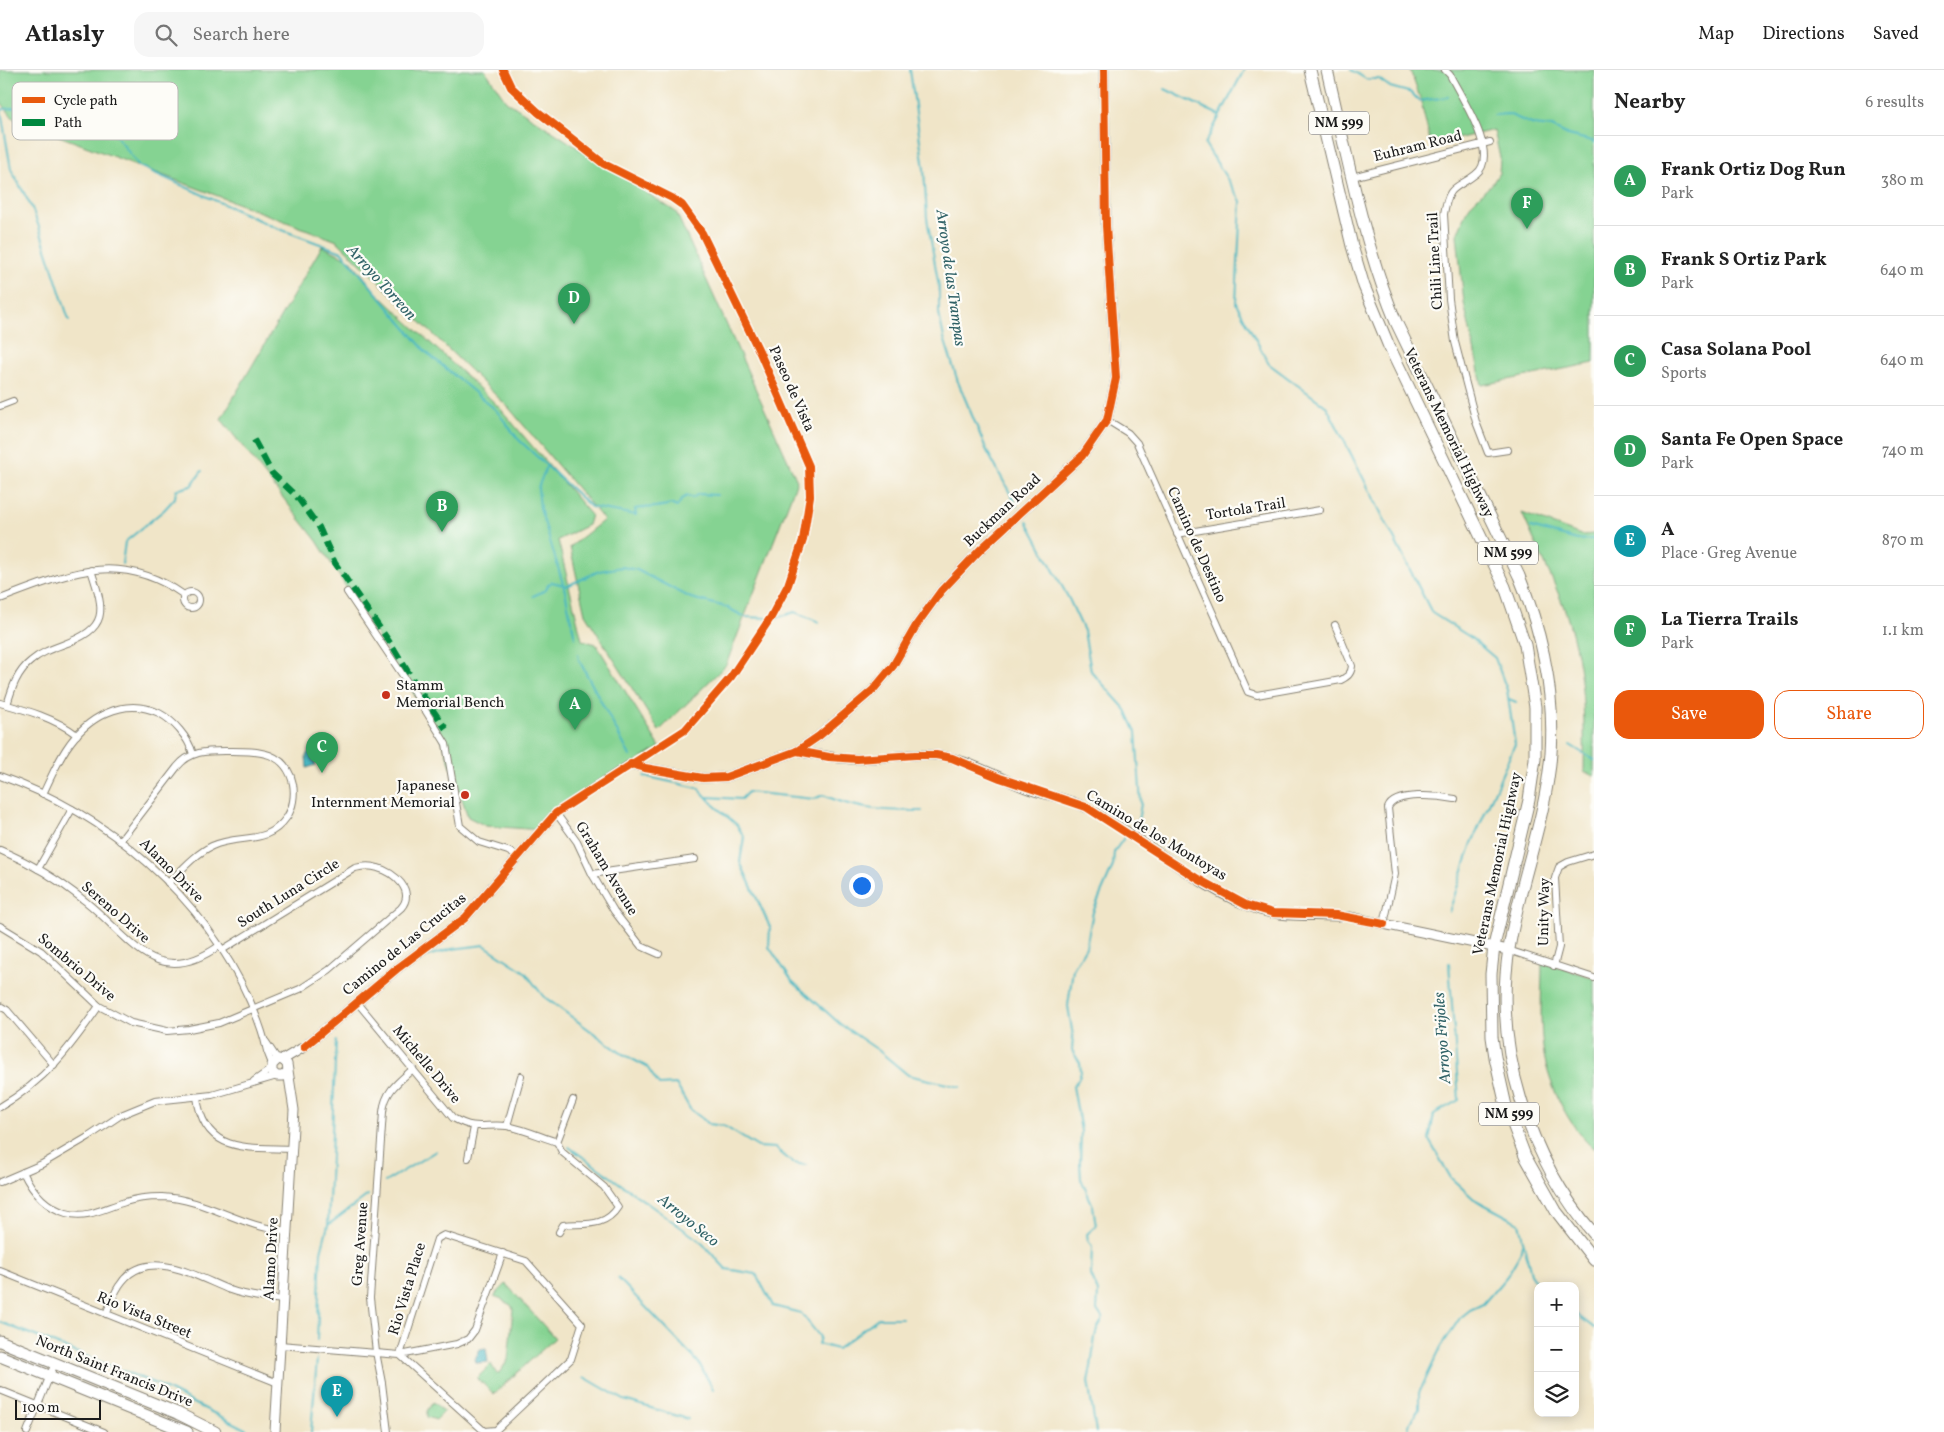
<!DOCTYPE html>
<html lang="en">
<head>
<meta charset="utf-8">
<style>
	body { margin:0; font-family:Vollkorn,serif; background:#f6f6f6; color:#222 }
	.controls { position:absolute; right:15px; bottom:15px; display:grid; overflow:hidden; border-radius:10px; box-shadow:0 2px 12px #0003 }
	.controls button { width:45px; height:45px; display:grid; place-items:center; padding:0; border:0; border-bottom:1px solid #e0e0e0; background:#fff; color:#222; font:25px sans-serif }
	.scale { position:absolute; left:15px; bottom:12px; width:86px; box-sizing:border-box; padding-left:5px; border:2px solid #1c1c1c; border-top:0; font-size:14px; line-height:18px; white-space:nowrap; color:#1c1c1c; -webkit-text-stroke:4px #fdfcf7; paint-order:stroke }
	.you { position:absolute; left:861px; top:815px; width:18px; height:18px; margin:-12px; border:4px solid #fff; border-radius:50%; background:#1a73e8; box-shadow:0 0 0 8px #1a73e833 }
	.badge { display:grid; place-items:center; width:32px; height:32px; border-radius:50%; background:#ea580c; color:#fff; font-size:16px; font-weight:700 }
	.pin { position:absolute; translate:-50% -41px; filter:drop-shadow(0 1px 2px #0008) }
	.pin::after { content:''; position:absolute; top:26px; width:18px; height:15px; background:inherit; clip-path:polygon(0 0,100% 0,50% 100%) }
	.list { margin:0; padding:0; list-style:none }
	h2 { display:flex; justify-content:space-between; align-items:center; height:65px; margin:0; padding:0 20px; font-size:21px }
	h2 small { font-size:16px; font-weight:400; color:#767676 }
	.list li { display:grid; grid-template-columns:32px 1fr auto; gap:15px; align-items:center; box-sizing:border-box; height:90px; padding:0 20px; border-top:1px solid #e0e0e0 }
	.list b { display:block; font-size:19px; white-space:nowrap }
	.list p { margin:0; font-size:16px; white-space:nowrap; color:#767676 }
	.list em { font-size:16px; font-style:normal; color:#767676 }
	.actions { display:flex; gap:10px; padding:15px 20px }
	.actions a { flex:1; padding:11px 0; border:1px solid #ea580c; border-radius:15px; text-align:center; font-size:18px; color:#ea580c }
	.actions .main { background:#ea580c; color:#fff }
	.icon { flex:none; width:28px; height:28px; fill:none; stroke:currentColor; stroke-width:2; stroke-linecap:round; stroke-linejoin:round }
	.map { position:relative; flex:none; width:1594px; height:1362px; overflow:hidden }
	header { display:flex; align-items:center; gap:30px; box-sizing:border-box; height:70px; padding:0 25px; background:#fff; border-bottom:1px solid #e0e0e0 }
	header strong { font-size:24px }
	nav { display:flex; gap:28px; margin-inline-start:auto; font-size:18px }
	.search { width:350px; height:45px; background:#f6f6f6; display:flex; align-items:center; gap:12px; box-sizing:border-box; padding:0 18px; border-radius:15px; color:#767676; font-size:19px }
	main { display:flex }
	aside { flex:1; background:#fff }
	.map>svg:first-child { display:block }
	.green { fill:#85d392; stroke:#507857 }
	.water { fill:#49b7c2; stroke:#326a6f }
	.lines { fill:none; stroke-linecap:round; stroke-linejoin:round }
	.stream { stroke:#49b7c2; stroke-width:2 }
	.street-casing { stroke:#868072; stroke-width:8 }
	.secondary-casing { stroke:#868072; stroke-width:11 }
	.highway-casing { stroke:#868072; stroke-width:13 }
	.street { stroke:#fff; stroke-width:6 }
	.secondary { stroke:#fff; stroke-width:9 }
	.highway { stroke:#fff; stroke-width:11 }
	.quiet { stroke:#00873e; stroke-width:6; stroke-dasharray:12 6; stroke-linecap:butt }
	.cycleway-casing { stroke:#fdfcf7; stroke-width:11 }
	.cycleway { stroke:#e8590c; stroke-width:8 }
	.poi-dot { fill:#c8321e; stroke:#fdfcf7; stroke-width:2 }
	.labels { text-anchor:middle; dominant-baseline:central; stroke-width:4.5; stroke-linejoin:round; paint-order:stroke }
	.shield { fill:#fdfcf7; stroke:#605f5e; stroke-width:1 }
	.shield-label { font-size:14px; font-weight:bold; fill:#1c1c1c }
	.street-label { font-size:15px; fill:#1c1c1c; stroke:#fdfcf7 }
	.poi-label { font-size:15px; fill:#1c1c1c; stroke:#fdfcf7; text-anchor:start }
	.water-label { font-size:16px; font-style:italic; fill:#306267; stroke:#fdfcf7 }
	.key { fill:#fdfcf7; stroke:#bab9b5; stroke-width:1 }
	.key-label { font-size:14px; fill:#1c1c1c }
</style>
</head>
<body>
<header>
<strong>Atlasly</strong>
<div class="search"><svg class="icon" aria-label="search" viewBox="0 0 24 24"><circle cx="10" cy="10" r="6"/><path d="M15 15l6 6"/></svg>Search here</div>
<nav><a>Map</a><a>Directions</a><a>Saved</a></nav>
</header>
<main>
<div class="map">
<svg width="1594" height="1362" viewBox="0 0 1594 1362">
	<rect width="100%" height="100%" fill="#fdfcf7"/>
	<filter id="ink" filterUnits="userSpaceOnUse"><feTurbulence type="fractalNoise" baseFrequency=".02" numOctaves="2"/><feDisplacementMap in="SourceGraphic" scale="10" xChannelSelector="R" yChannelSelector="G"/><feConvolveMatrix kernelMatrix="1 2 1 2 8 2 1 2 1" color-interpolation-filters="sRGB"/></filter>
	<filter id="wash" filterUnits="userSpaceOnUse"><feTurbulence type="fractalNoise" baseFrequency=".0096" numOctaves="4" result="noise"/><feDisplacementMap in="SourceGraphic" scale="20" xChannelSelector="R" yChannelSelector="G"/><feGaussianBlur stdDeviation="1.12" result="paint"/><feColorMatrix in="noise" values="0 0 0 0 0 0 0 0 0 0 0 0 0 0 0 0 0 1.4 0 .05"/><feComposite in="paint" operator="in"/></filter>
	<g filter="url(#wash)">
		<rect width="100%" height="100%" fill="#f0e5c8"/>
		<!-- green -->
		<g class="green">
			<polygon points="0,0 485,0 506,31 676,142 797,411 726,595 659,661 585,544 570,477 604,450 509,338 337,171 14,49 0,31"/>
			<polygon points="1410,0 1594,0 1594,293 1482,315 1464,233 1457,165 1466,142 1473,132 1492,114 1499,103 1500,88 1494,60 1431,75 1420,28"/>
			<polygon points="322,176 351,190 376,222 498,336 591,445 588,455 558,470 582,570 596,574 660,677 596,717 541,760 486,756 468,747 441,667 317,471 221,349"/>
			<path d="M1522,443L1581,465L1594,464V706L1584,702C1585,643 1584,591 1563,535C1551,504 1535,474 1522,443Z"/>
			<path d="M1542,892L1594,908V1079C1569,1057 1550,1018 1544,985C1539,956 1542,921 1542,892Z"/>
			<polygon points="506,1214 555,1268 494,1324 477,1308 491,1294 496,1303 499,1303 508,1290 513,1239 511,1235 503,1231 502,1229 494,1226"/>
			<polygon points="433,1332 444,1342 436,1350 427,1347 427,1341"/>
		</g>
		<!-- water -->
		<g class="water">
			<polygon points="310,679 314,681 312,687 316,695 307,698 306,686"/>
			<polygon points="486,1278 488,1292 476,1293 475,1289 480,1279"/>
		</g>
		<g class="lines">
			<!-- stream -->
			<g class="stream">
				<polyline points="910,0 924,99 927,148 939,217 939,244 944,268 958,312 987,381 1017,436"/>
				<polyline points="1244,0 1205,74 1241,131 1236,233 1269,294 1327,337 1432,543 1470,567 1495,588 1507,620 1515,674 1472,773 1449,842"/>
				<polyline points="1351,0 1366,9 1379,9 1390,17 1412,23 1419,31 1448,27"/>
				<polyline points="1165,19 1219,45"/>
				<path d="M0,40L86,25L139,96L274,157L342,182L426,282L496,340L518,369L591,437L636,445L635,439C647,437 659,438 670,434L677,437L682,429L687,426L693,428L698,424L717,425"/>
				<polyline points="1,41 11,99 32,138 39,157 69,250"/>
				<polyline points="1494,45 1508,44 1534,55 1552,57 1568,65 1592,71 1594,73"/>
				<polyline points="546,397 538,418 540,438 564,517 575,568"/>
				<polyline points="1027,451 1069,529 1084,561 1091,601 1126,640 1136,662 1141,734 1138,751 1132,760"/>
				<polyline points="1531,457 1577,470 1594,469"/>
				<polyline points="122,494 125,472 164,440 175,428 176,420 191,416 202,401"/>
				<polyline points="533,526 546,520 548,515 552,512 567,516 599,501 622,497 637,500 691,528 726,537 745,547 767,548"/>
				<polyline points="776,548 795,542 819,552"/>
				<polyline points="578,584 579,590 630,686"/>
				<polyline points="1509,629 1516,632"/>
				<polyline points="1570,675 1594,690"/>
				<polyline points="644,706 698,718 715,736 737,755 744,767 740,792 770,857 769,877 792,911 840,954 878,980 908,1005 960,1017"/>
				<path d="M708,727L741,729L748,722L814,729L823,725C858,740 884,741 922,741"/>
				<polyline points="424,887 452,879 484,875 525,902 543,926 621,983 647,997 659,1015 676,1014 690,1039 709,1054 724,1056 758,1077 775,1078 793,1093 806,1095"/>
				<polyline points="1449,893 1459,1030 1434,1044 1429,1070 1451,1108 1474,1129 1519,1153 1532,1208 1541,1216"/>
				<polyline points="569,1077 700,1171 726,1199 756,1204 773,1236 801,1243 820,1267 818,1274 837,1279 878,1248 902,1248"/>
				<polyline points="385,1112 436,1081"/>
				<polyline points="328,1155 336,971"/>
				<polyline points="618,1208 699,1293 713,1319"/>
				<polyline points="1575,1243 1594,1258"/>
				<polyline points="0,1252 156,1314 251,1362"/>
				<polyline points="317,1270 321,1182 328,1155 368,1125"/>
				<polyline points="584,1307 624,1330 688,1349"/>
				<polyline points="311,1362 317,1289"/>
				<polyline points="1096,1362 1088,1311 1091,1297 1095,1267 1097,1259 1103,1249 1097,1240 1098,1222 1091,1205 1092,1176 1088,1171 1087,1164 1096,1156 1093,1136 1081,1109 1080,1093 1081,1061 1073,1016 1078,1010 1081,1002 1080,993 1072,980 1073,966 1068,936 1073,899 1086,877 1093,842 1113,796 1114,782 1126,765"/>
				<polyline points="1409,1362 1408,1355 1419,1339 1419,1323 1441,1277 1460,1248 1470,1240 1483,1234 1507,1206 1520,1184 1522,1174"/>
			</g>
		</g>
	</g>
	<g filter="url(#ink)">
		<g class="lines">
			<!-- street casing -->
			<g class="street-casing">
				<g id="street">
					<polyline points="503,0 511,17 538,42 604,94 672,128 682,135 702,163 746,254 798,370 809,396 810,426 803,470 788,515 771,547 731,607 685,660 670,671 631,694"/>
					<path d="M1445,0L1450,5C1460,26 1501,85 1476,104C1456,120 1449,113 1444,144L1449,229L1455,272L1476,352L1488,383L1508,380"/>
					<polyline points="1352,107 1490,72"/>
					<polyline points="0,336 13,331"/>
					<path d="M1107,350L1128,363L1137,373L1248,622L1257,625L1341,610C1348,606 1351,604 1352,596L1335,555"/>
					<polyline points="1177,464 1320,440"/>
					<circle cx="191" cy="530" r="8"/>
					<polyline points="347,522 414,622 446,674 460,756 479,772 508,781 519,787"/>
					<path d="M0,529C67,504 118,479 184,525"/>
					<path d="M0,633C26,640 55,648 77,665"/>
					<path d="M7,635C12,618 17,602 31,591C40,583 51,579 62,575C109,558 105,542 91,500"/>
					<path d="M0,706C108,744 203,826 250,931C257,947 263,962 266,977C267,984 271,989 272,995"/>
					<path d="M43,724C50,709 57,693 66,679C86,648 123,626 159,643C174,651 188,667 193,684"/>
					<polyline points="556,743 577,772 592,804 614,841 641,876 659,884"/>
					<path d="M120,771L177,697C191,680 208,681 229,681C256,681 286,680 293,714C295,725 293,738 287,747C266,777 240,763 212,776C195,784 182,800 168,813"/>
					<path d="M0,780C31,793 59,810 85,831C131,867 155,921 219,876"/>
					<polyline points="38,799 72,739"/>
					<polyline points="592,804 695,789"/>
					<path d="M1384,854L1395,804L1388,738C1394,721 1440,726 1455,729"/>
					<path d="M0,856L41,881L99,936L131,953L167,961L189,959L219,953L300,919L329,900L401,838C416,821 394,802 378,798C370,795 362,796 355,798L222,880"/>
					<polyline points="1508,880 1594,908"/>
					<polyline points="1554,896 1559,877 1555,808 1559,797 1568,792 1594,784"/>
					<path d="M357,932L453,1048C478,1062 484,1053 507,1056C524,1059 541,1067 557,1072L573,1030"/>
					<polyline points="0,936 7,940 54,995"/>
					<polyline points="266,972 276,987 280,989"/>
					<polyline points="254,1011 271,999"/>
					<path d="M197,1027C204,1084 247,1077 292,1079"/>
					<path d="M0,1037C46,1010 69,979 99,936"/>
					<polyline points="507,1056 521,1006"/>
					<path d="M557,1072L562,1082L604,1117L618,1137C605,1158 584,1153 563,1155L559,1162"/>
					<polyline points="468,1088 474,1057"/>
					<path d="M23,1102C32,1121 45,1137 66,1143C88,1149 104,1138 125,1132C137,1128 149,1127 162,1127C207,1129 242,1158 287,1161"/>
					<polyline points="0,1112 42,1094 88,1067 121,1045 155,1031 212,1025 277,1006"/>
					<polyline points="0,1201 278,1313"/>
					<path d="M106,1244C110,1235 113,1225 119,1216C145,1174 197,1207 230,1220C247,1226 265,1228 283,1230"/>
					<polyline points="280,1275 400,1285 484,1361 496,1360 571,1289 582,1254 526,1191 444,1165 437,1169 400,1285 457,1274 468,1269 475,1260 503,1183"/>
					<polyline points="0,1320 104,1362"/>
					<polyline points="27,1362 55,1293"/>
					<path d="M388,1362L382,1313L376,1282L370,1228L383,1042C385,1021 398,1012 413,999"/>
				</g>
			</g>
			<!-- secondary casing -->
			<g class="secondary-casing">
				<g id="secondary">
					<path d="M797,681C817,685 837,689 857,689C888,689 921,680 952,688C977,695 1001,709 1026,718C1045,725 1068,728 1087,738C1145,767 1198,820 1260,840C1288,849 1321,843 1350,847L1508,880"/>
					<polyline points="282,990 304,977 398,898 465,848 556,743 631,694 645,698 703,708 726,707 797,681 819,666 873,620 893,596 917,554 941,521 981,479 1082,386 1107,350 1116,308 1106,156 1104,0"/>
					<polyline points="275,1362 294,1040 287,994 283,990 278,989 272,995 272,1002 277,1006 283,1006 288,1001"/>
				</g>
			</g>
			<!-- highway casing -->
			<g class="highway-casing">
				<g id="highway">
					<polyline points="1310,0 1352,176 1364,216 1388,274 1505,517 1525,575 1535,637 1535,689 1529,730 1494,876 1491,904 1492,967 1495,987 1506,1036 1525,1086 1556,1141 1594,1190"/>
					<path d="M1327,0C1347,85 1363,172 1396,252L1519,506C1542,562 1555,622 1551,683C1546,750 1519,813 1509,879C1493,978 1529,1089 1594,1164"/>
					<polyline points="0,1271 177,1343 215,1362"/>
					<polyline points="0,1286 187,1362"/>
				</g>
			</g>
			<!-- street -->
			<use href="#street" class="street"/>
			<!-- secondary -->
			<use href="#secondary" class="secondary"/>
			<!-- highway -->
			<use href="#highway" class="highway"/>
			<!-- quiet -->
			<polyline class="quiet" points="254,370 272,403 297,427 319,457 335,493 393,577 418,618 446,659"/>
			<!-- cycleway casing -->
			<g class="cycleway-casing">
				<g id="cycleway">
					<polyline points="797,681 829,687 857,689 915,685 936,685 952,688 1000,708 1086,737 1198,809 1246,835 1273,843 1336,845 1384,854"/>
					<polyline points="631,694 645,698 703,708 726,707 797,681 819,666 873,620 893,596 917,554 941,521 981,479 1082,386 1107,350 1116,308 1106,156 1104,0"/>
					<polyline points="304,977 398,898 465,848 556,743 685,660 731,607 771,547 788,515 803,470 810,426 809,396 760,283 702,163 682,135 672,128 604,94 538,42 511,17 503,0"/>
				</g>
			</g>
			<!-- cycleway -->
			<use href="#cycleway" class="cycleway"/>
		</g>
	</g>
	<!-- markers -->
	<g class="poi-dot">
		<circle cx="386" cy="625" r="5"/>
		<circle cx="465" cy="725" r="5"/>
	</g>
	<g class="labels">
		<!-- shield labels -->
		<g class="shield">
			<rect x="1309" y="41.5" width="60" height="23" rx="4"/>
			<rect x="1478" y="471.5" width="60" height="23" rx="4"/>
			<rect x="1479" y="1032.5" width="60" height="23" rx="4"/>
		</g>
		<g class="shield-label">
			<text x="1339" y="53">NM 599</text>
			<text x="1508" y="483">NM 599</text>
			<text x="1509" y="1044">NM 599</text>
		</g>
		<!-- street labels -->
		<g class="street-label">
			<text transform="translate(1418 77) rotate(-14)">Euhram Road</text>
			<text transform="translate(1436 191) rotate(-93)">Chili Line Trail</text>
			<text transform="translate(791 319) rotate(66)">Paseo de Vista</text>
			<text transform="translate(1448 363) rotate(64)">Veterans Memorial Highway</text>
			<text transform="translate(1246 440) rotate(-9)">Tortola Trail</text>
			<text transform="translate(1003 441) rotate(-43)">Buckman Road</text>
			<text transform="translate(1196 475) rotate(66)">Camino de Destino</text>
			<text transform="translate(1156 766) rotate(31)">Camino de los Montoyas</text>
			<text transform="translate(1498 794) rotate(-78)">Veterans Memorial Highway</text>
			<text transform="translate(606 799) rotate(59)">Graham Avenue</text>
			<text transform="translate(171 801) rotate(45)">Alamo Drive</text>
			<text transform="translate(289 824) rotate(-32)">South Luna Circle</text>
			<text transform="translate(1545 842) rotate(-89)">Unity Way</text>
			<text transform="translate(115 843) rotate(41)">Sereno Drive</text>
			<text transform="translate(405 875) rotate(-39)">Camino de Las Crucitas</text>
			<text transform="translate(76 898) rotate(40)">Sombrio Drive</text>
			<text transform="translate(426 995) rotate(50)">Michelle Drive</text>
			<text transform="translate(361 1174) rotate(-86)">Greg Avenue</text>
			<text transform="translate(272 1189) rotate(-87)">Alamo Drive</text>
			<text transform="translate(408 1219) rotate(-73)">Rio Vista Place</text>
			<text transform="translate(144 1246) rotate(22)">Rio Vista Street</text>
			<text transform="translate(114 1302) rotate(22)">North Saint Francis Drive</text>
		</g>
		<!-- poi labels -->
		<g class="poi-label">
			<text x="396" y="616">Stamm<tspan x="396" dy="17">Memorial Bench</tspan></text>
			<text x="455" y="716" text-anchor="end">Japanese<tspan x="455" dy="17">Internment Memorial</tspan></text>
		</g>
		<!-- water labels -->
		<g class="water-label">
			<text transform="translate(950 208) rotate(82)">Arroyo de las Trampas</text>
			<text transform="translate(381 213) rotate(48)">Arroyo Torreon</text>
			<text transform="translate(1443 968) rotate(-94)">Arroyo Frijoles</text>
			<text transform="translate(688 1151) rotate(39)">Arroyo Seco</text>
		</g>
	</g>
	<!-- legend -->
	<rect x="12" y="12" width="166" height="58" rx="8" class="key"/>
	<rect x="22" y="27" width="23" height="6" fill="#e8590c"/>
	<rect x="22" y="49" width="23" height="7" fill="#00873e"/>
	<g class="key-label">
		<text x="54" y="35">Cycle path</text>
		<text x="54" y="57">Path</text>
	</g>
</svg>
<div class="controls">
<button>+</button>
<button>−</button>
<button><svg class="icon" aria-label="layers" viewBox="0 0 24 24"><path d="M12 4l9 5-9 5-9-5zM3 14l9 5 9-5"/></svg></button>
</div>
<div class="scale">100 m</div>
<div class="you"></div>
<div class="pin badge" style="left:575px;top:660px;background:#2e9e5b">A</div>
<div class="pin badge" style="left:442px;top:462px;background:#2e9e5b">B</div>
<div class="pin badge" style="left:322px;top:703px;background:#2e9e5b">C</div>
<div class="pin badge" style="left:574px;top:254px;background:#2e9e5b">D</div>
<div class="pin badge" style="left:337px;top:1347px;background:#0f9aa8">E</div>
<div class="pin badge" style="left:1527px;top:159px;background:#2e9e5b">F</div>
</div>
<aside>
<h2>Nearby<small>6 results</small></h2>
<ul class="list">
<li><span class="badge" style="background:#2e9e5b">A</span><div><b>Frank Ortiz Dog Run</b><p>Park</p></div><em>380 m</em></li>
<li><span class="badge" style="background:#2e9e5b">B</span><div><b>Frank S Ortiz Park</b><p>Park</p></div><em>640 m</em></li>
<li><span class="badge" style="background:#2e9e5b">C</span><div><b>Casa Solana Pool</b><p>Sports</p></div><em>640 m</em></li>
<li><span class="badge" style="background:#2e9e5b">D</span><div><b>Santa Fe Open Space</b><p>Park</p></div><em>740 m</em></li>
<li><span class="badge" style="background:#0f9aa8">E</span><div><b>A</b><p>Place · Greg Avenue</p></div><em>870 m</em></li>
<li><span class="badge" style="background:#2e9e5b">F</span><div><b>La Tierra Trails</b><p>Park</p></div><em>1.1 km</em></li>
</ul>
<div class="actions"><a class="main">Save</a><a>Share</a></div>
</aside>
</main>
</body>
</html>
